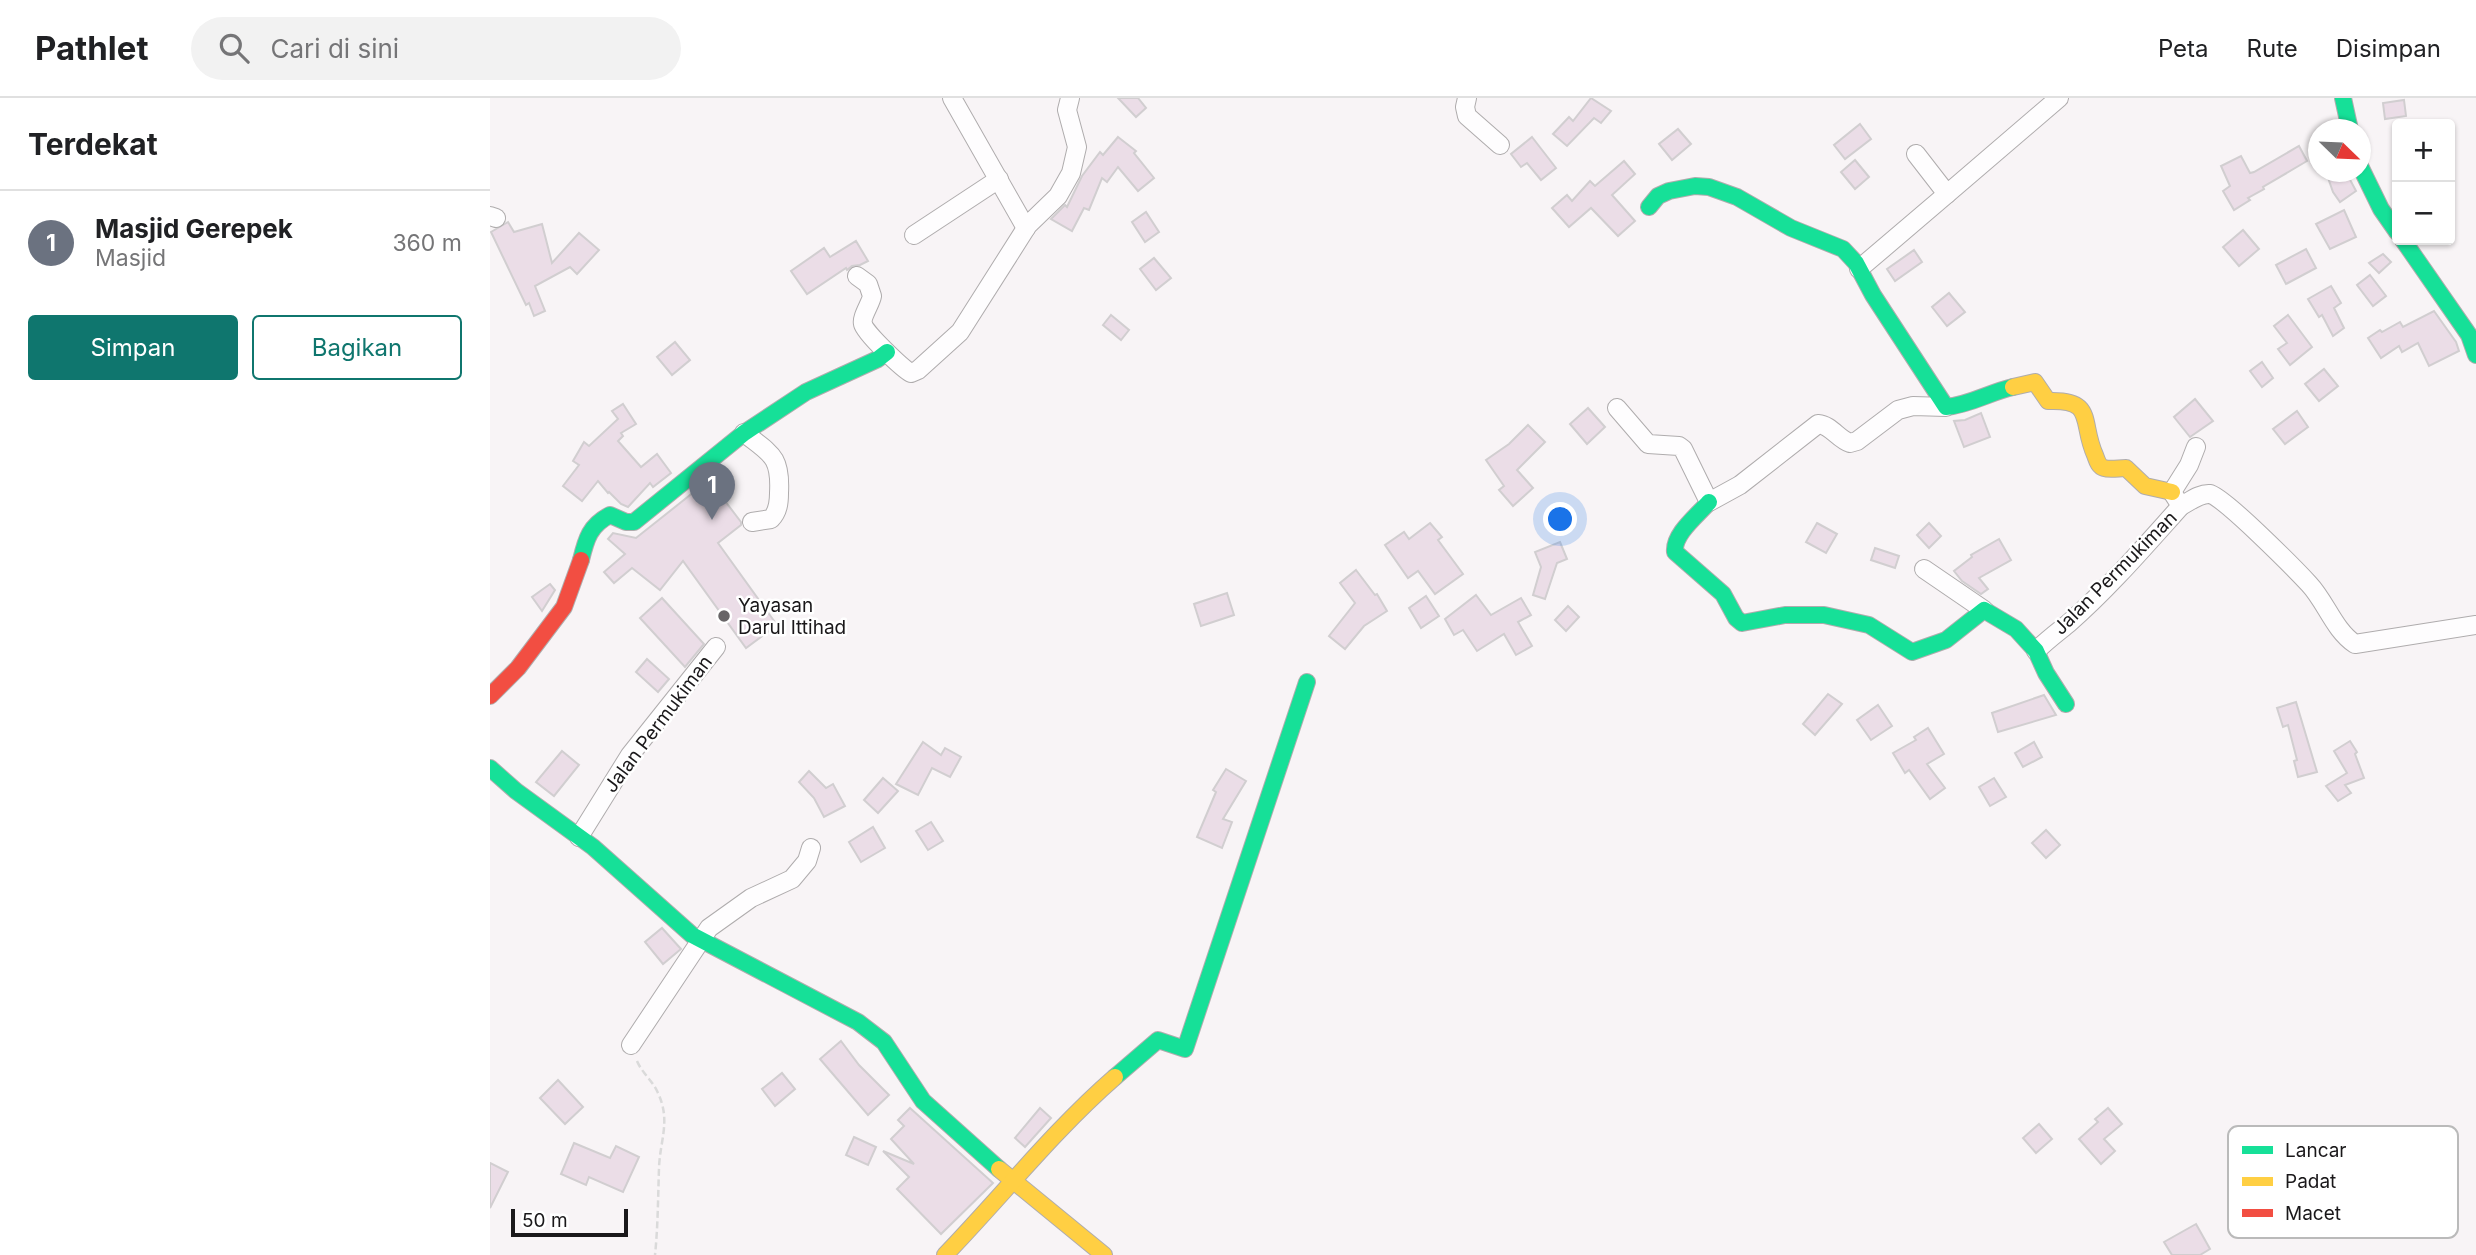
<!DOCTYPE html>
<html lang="id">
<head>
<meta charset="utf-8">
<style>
	body { margin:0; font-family:Inter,sans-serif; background:#f2f2f2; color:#202124 }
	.controls { position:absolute; right:21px; top:21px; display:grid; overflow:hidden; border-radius:7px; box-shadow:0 2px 5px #0004 }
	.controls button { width:63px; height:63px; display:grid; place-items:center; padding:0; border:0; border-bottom:2px solid #e0e0e0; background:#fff; color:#202124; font:35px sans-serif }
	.compass { position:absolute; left:1818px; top:21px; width:63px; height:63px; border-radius:50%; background:#fff; box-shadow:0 2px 5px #0004; rotate:113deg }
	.scale { position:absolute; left:21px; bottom:18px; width:117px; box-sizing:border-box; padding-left:7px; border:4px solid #1a181a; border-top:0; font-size:19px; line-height:24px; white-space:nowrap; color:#1a181a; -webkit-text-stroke:5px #fff; paint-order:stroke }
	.you { position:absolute; left:1071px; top:422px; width:24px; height:24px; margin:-18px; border:5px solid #fff; border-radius:50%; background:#1a73e8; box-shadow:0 0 0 10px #1a73e833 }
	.badge { display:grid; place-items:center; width:46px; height:46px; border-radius:50%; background:#0f766e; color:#fff; font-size:23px; font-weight:700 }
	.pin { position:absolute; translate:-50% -58px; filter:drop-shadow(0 2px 4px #0008) }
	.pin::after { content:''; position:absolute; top:37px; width:24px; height:21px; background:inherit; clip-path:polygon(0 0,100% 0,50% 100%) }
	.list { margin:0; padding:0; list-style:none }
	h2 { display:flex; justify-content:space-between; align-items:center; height:91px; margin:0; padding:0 28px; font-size:30px }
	h2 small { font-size:23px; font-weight:400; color:#757577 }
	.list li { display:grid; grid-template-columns:46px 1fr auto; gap:21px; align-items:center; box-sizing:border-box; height:105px; padding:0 28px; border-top:2px solid #e0e0e0 }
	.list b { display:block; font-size:26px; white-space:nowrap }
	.list p { margin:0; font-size:23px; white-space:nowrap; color:#757577 }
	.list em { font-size:23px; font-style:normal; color:#757577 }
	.actions { display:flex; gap:14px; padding:21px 28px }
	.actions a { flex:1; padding:16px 0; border:2px solid #0f766e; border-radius:7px; text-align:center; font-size:24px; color:#0f766e }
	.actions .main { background:#0f766e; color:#fff }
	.icon { flex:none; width:38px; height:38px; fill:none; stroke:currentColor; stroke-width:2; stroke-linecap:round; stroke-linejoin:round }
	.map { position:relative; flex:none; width:1986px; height:1157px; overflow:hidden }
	header { display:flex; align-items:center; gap:42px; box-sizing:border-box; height:98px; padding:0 35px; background:#fff; border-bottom:2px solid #e0e0e0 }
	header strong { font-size:33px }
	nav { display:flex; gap:38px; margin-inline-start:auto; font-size:24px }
	.search { width:490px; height:63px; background:#f2f2f2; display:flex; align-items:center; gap:18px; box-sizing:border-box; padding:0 24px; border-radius:38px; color:#757577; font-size:26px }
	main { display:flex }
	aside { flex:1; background:#fff }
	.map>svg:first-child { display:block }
	.building { fill:#ebdde7; stroke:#d1ced0; stroke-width:2 }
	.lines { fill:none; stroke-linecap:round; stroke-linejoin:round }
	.street-casing { stroke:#afacad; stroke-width:20 }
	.fast-casing { stroke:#afacad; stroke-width:18 }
	.slow-casing { stroke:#afacad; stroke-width:18 }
	.jam-casing { stroke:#afacad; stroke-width:18 }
	.path { stroke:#dadada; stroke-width:2.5; stroke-dasharray:7 3.5; stroke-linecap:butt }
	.street { stroke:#fefdfe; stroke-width:18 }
	.fast { stroke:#16e098; stroke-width:16 }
	.slow { stroke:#ffcf43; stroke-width:16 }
	.jam { stroke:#f24e42; stroke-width:16 }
	.poi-dot { fill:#686567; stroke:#fff; stroke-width:2.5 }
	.labels { text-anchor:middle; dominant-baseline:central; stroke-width:5; stroke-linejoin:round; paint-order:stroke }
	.street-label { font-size:19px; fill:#1a181a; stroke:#fff }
	.poi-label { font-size:19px; fill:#1a181a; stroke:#fff; text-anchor:start }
	.key { fill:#fff; stroke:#bababa; stroke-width:2 }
	.key-label { font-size:19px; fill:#1a181a }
</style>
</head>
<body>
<header>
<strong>Pathlet</strong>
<div class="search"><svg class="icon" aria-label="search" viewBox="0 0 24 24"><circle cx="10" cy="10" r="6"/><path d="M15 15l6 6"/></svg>Cari di sini</div>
<nav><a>Peta</a><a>Rute</a><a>Disimpan</a></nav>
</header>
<main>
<aside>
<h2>Terdekat<small></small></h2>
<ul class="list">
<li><span class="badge" style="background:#6b7280">1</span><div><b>Masjid Gerepek</b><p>Masjid</p></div><em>360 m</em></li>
</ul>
<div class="actions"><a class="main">Simpan</a><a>Bagikan</a></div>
</aside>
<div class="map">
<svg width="1986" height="1157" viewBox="0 0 1986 1157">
	<rect width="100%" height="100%" fill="#f8f4f6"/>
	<!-- building -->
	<g class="building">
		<polygon points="628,0 648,0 656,10 646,19"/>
		<polygon points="1101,0 1121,13 1111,25 1104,20 1077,48 1063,36 1079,19 1083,23"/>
		<polygon points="1914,2 1916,18 1895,21 1893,5"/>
		<polygon points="1370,26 1381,41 1355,61 1344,47"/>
		<polygon points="1188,31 1201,46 1182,62 1169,46"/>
		<polygon points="628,39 646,53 644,55 664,80 648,93 628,69 617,84 612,80 599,112 594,110 582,133 561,121 575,107 577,109 592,78 610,54 613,57"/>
		<polygon points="1042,39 1066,70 1051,82 1037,65 1031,69 1021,56"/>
		<polygon points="1809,48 1817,63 1773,89 1774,91 1758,100 1760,102 1744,112 1733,93 1740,88 1731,68 1751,58 1760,75 1764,74"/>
		<polygon points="1365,62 1379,79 1365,91 1351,74"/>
		<polygon points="1134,63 1145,76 1122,97 1145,123 1128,138 1101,110 1079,129 1062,110 1077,97 1082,103 1100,83 1105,88"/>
		<polygon points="1836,74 1856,74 1866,93 1850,104 1843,94"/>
		<polygon points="1854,112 1866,139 1840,151 1826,126"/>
		<polygon points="656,114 669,134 655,144 642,124"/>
		<polygon points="18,124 24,134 52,126 62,165 89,135 109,152 87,176 80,169 45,188 55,213 44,218 39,205 36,207 1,134"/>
		<polygon points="1753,132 1769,151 1749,168 1733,149"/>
		<polygon points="366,143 378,163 370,167 362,168 357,172 356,170 317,196 301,173 334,150 340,159"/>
		<polygon points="1816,151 1826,170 1796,186 1786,167"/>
		<polygon points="1424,152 1432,164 1405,183 1397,171"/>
		<polygon points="1893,156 1901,164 1889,175 1879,165"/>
		<polygon points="664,160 681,180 666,192 650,171"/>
		<polygon points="1880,177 1896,198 1883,208 1867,187"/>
		<polygon points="1841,188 1851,205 1844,210 1854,230 1843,238 1832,217 1829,219 1818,201"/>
		<polygon points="1459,195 1475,214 1457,228 1442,209"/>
		<polygon points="1944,213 1966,244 1969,253 1939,268 1928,245 1912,254 1909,248 1891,260 1878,240 1890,232 1892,234 1910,224 1913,229"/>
		<polygon points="621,217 639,232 631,242 613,227"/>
		<polygon points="1798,217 1822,249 1800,267 1788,251 1797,245 1784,228"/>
		<polygon points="185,244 200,262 182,277 167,259"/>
		<polygon points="1772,264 1783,280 1772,289 1760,273"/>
		<polygon points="1834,271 1848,288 1829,303 1815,286"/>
		<polygon points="1705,301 1723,323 1700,339 1684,319"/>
		<polygon points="133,306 146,326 131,335 133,338 128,343 151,369 167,356 181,375 163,389 160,385 138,409 131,406 119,394 118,395 108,383 92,403 73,388 89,367 83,363 94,344 99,348 128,321 122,313"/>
		<polygon points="1098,310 1115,329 1097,346 1080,326"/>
		<polygon points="1807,313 1818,329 1795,346 1783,331"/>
		<polygon points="1491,315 1500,339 1474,349 1464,323 1475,322"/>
		<polygon points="1038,327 1055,344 1027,372 1043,390 1023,408 1009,392 1014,388 996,362 1019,346"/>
		<polygon points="219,382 251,424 251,427 228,445 287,527 256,550 193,463 170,492 142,470 124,485 114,474 135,456 118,441 123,435 146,440"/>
		<polygon points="940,425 952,439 948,442 973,476 945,496 928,473 918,480 895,447 914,434 919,441"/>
		<polygon points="1327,425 1347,436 1336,455 1316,444"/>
		<polygon points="1439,425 1451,438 1439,450 1427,437"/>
		<polygon points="1509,441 1521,462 1489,480 1498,491 1491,496 1472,483 1464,473 1482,459 1481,457"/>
		<polygon points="1070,444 1077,461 1067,465 1055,501 1043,497 1051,469 1045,454"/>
		<polygon points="1385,450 1409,458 1405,470 1381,462"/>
		<polygon points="866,472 885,497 887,496 897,513 874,528 855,551 839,538 865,505 850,485"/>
		<polygon points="60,486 65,492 52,513 42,499"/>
		<polygon points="737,495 744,517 711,528 704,506"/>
		<polygon points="986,497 1001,517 1031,500 1041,517 1028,524 1042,548 1026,557 1014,536 987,553 973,532 964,537 955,521"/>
		<polygon points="936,498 949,518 931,530 919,510"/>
		<polygon points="172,500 214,546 195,569 150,520"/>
		<polygon points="1078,508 1089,519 1076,533 1065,522"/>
		<polygon points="157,561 179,581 168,594 146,574"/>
		<polygon points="1338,596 1352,606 1325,637 1313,626"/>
		<polygon points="1554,597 1566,617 1508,634 1502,615"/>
		<polygon points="1806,604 1827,674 1808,679 1804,663 1807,662 1798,627 1793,629 1787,610"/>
		<polygon points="1388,607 1402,628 1381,642 1367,622"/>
		<polygon points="1438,630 1454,656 1437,666 1455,690 1440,701 1419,672 1415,675 1403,655 1426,642 1424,639"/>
		<polygon points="1860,643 1867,654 1865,656 1874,680 1855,687 1861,695 1848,703 1836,688 1857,675 1844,653"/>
		<polygon points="433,644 451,657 455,650 471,659 460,679 442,670 428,697 406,686"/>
		<polygon points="1544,644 1552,659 1533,669 1525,655"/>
		<polygon points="72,653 89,667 64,698 46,684"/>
		<polygon points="736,671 756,683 733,721 742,724 732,750 707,739 726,694 723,692"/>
		<polygon points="319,673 336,690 343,686 355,708 334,719 324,700 309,684"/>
		<polygon points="393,680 408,693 388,715 374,702"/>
		<polygon points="1504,680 1516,699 1500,708 1489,689"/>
		<polygon points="441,724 453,743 438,752 426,733"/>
		<polygon points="383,729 395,750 371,764 359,744"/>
		<polygon points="1556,732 1570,747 1556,760 1542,745"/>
		<polygon points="172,830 191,851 173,866 155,844"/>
		<polygon points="351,943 369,967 399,997 378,1017 330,961"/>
		<polygon points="292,975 305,991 285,1008 272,991"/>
		<polygon points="68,982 93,1009 75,1026 50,1000"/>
		<polygon points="420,1010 503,1085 451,1136 407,1091 419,1079 393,1053 424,1066 401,1041 414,1028 408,1022"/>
		<polygon points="550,1010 561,1020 535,1049 525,1040"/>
		<polygon points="1618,1010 1632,1026 1614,1041 1625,1053 1611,1066 1589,1041 1608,1024 1605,1021"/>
		<polygon points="1549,1026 1562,1041 1546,1055 1533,1040"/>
		<polygon points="364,1039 386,1049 378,1067 356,1057"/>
		<polygon points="84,1045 120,1060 126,1048 149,1059 133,1094 99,1079 96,1087 71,1076"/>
		<polygon points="0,1065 18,1074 0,1110"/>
		<polygon points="1706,1126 1720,1151 1710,1157 1682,1157 1674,1144"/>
	</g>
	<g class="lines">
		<!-- street casing -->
		<g class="street-casing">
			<g id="street">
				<polyline points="462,0 536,130"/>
				<polyline points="977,0 975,9 977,18 1010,47"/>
				<polyline points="1426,56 1457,96 1569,0"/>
				<polyline points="0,118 6,120"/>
				<polyline points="424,137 509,81"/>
				<polyline points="1369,171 1457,96"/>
				<path d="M367,178L378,186L382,198C381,205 371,219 373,226C375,235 413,271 421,275L428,272L470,234L538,127L568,98L581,75L587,49L577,12L580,0"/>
				<path d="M1127,310L1158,346L1189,348L1193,351L1219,404L1250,387L1328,326C1341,327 1348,341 1360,345L1367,343L1408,312L1423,308L1456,309"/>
				<path d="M254,335C281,356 291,358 289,395C289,405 288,414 281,421L262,424"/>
				<path d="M1706,349L1699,367L1682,394L1691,408C1699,404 1710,395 1720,396C1732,397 1807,473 1819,486C1836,504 1844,532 1865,546L1986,527"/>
				<polyline points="1434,471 1494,512"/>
				<path d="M1546,553C1557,542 1568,534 1579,525C1619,490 1655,448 1691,408"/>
				<polyline points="89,739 140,657 226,549"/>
				<polyline points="141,947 219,830 261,800 302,781 317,763 321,750"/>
			</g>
		</g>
		<!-- fast casing -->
		<g class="fast-casing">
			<g id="fast">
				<polyline points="1853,0 1860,32"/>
				<polyline points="1870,68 1891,111 1907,134"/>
				<path d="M1159,109L1168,98L1179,93L1205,88L1219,89L1247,99L1301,130L1353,151L1366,165L1383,197L1456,309C1480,307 1500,294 1523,289"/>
				<polyline points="1913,142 1979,237 1986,257"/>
				<path d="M1219,404C1208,417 1183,436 1185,454L1233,496L1246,520L1252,525L1295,517H1334L1379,527L1422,554L1456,542L1494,512L1526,531L1546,553L1556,575L1576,606"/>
				<path d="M91,462C96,441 100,427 120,417L136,424H144L254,335L316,294L388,261L397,254"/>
				<polyline points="0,670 26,693 103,749 202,837 368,924 394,944 433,1003 509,1071"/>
				<polyline points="625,979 668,942 695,951 817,584"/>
			</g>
		</g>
		<!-- slow casing -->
		<g class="slow-casing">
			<g id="slow">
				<path d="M1523,289L1545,284L1558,303C1606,301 1590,324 1605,357C1607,362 1608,368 1614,370C1620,372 1629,370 1636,370L1655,388L1682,394"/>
				<polyline points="509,1071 614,1157"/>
				<path d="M455,1157C512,1098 563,1033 625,979"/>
			</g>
		</g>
		<!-- jam casing -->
		<g class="jam-casing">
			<polyline id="jam" points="0,598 28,570 74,509 91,462"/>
		</g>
		<!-- path -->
		<path class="path" d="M147,963C152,975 163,983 168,995C181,1023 170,1042 169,1070C168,1099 168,1128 165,1157"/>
		<!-- street -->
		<use href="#street" class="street"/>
		<!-- fast -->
		<use href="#fast" class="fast"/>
		<!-- slow -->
		<use href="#slow" class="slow"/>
		<!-- jam -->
		<use href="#jam" class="jam"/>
	</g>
	<!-- markers -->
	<circle class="poi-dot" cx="234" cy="518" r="7"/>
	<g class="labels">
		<!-- street labels -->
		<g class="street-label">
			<text transform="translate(1625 475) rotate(-45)">Jalan Permukiman</text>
			<text transform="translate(168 626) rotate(-53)">Jalan Permukiman</text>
		</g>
		<!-- poi labels -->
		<g class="poi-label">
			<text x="248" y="507">Yayasan<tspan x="248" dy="22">Darul Ittihad</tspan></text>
		</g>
	</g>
	<!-- legend -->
	<rect x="1738" y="1028" width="230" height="112" rx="10" class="key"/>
	<rect x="1752" y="1048" width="31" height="8" fill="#16e098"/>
	<rect x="1752" y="1079" width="31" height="9" fill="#ffcf43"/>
	<rect x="1752" y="1111" width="31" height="8" fill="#f24e42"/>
	<g class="key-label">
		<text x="1795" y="1059">Lancar</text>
		<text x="1795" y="1090">Padat</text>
		<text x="1795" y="1122">Macet</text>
	</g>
</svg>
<div class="controls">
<button>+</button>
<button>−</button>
</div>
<svg class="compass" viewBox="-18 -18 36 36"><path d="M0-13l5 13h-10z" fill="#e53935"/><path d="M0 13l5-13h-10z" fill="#757577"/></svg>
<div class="scale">50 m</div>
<div class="you"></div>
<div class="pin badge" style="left:222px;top:422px;background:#6b7280">1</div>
</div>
</main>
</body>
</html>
